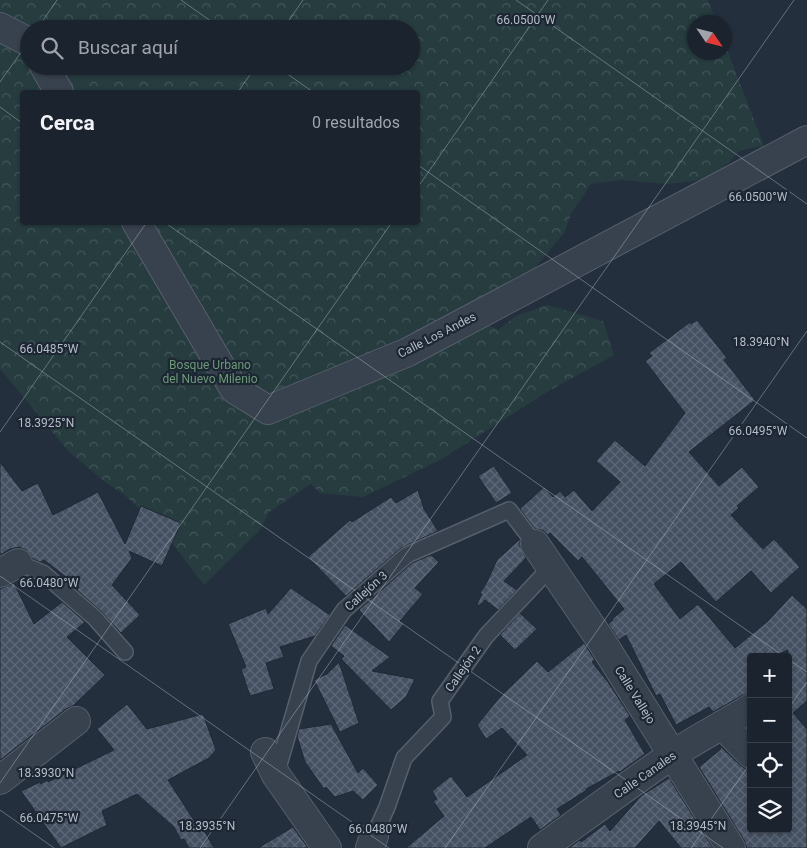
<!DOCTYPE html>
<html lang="es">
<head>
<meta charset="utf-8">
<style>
	body { margin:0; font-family:Roboto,sans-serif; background:#242b36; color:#f1f3f6 }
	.controls { position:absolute; right:15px; bottom:15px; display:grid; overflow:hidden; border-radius:5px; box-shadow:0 1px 4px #0004 }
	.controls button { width:45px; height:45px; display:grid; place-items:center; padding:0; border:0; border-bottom:1px solid #39404a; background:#1b232e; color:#f1f3f6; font:25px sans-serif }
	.compass { position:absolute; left:687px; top:15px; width:45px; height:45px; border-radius:50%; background:#1b232e; box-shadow:0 1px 4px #0004; rotate:125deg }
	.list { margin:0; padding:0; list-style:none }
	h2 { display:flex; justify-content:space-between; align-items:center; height:65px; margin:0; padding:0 20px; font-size:21px }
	h2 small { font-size:16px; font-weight:400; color:#a0a4aa }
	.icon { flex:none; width:28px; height:28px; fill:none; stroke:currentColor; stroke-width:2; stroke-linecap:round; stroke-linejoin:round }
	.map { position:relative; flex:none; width:807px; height:848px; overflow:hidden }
	.search { position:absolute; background:#1b232e; box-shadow:0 1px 4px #0004; left:20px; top:20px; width:400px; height:55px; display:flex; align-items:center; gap:12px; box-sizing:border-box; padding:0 18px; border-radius:28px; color:#a0a4aa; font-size:19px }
	.panel { position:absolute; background:#1b232e; box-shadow:0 1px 4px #0004; left:20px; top:90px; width:400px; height:135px; border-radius:5px }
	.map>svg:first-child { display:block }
	.park { fill:url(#park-crowns); fill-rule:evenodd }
	.building { fill:url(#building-cross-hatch); stroke:#1f2835 }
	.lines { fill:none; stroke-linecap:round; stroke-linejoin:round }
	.service-casing { stroke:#565f6c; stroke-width:18 }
	.minor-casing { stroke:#565f6c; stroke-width:30 }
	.service { stroke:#38414e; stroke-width:15 }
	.minor { stroke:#38414e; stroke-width:28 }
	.ticks { fill:none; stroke:#b4bcc9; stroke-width:1; stroke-opacity:0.45 }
	.labels { text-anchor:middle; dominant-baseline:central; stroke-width:4.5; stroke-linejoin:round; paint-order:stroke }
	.street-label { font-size:12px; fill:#b4bcc9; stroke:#1d2633 }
	.park-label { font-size:12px; fill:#6b9a76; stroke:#1d2633 }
	.ticks-label { font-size:12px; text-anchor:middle; fill:#b4bcc9; stroke:#1d2633; stroke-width:4.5; stroke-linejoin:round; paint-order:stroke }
</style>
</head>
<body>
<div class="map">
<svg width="807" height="848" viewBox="0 0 807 848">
	<defs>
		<pattern id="park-crowns" width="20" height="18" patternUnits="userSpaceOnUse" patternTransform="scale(1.25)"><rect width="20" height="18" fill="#263c3f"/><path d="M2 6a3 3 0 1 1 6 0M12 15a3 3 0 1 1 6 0" fill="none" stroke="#435659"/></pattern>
		<pattern id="building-cross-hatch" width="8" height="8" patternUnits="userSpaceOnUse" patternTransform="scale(1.25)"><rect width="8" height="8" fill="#455162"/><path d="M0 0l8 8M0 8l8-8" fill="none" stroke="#5d6877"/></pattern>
	</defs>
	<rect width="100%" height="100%" fill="#242f3e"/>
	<!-- park -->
	<path class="park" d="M0,0H708L716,22H694V52H724L725,44L764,146L741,150L711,179L667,184L622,180L591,184L571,214L564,233L525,280L487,295L479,320L498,330L516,316L547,305L603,321L614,355L547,392L440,460L363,497L320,493L311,484L269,512L261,529L204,585L162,530L126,496L104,481L69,452L0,369ZM29,29H411V66H29ZM22,92H418V222H22Z"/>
	<!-- building -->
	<g class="building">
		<polygon points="697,320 727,358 724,360 755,400 689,452 719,486 742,467 759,487 737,506 739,508 731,515 763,549 774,539 800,567 771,593 751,571 716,602 681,562 654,584 680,619 698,604 735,648 768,621 792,595 807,609 807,701 793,713 807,729 807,848 747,848 744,840 699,767 721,749 719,745 740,765 746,769 751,769 751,829 788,829 788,650 773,657 751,657 751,692 743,695 713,712 709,707 676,725 660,694 656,696 626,635 619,640 608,624 613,620 612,619 624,609 582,557 578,561 550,533 548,535 542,530 535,529 520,509 544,487 553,497 560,491 565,497 574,490 592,511 620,482 596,461 615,440 645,466 685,413 645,361 652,356 649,353 690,322 691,324"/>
		<polygon points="0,462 22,491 38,483 53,515 98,492 125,544 141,506 181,523 162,566 129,551 132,558 112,585 140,615 121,633 101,611 77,590 79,587 44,560 40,562 33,559 26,550 19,547 10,549 0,555"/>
		<polygon points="494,466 512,493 496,503 478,476"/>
		<polygon points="418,490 424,509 438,531 401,548 346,596 308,557 350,520 352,522 391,497 396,503"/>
		<polygon points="520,539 520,546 526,558 504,581 517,590 498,610 485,600 479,606 477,604 482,594 480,593 486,584 497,560"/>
		<polygon points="431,555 439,562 415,588 423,594 400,621 404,624 389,642 359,610 412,563"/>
		<polygon points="14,583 34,624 62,602 85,622 67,637 105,675 73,706 66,709 0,760 0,589"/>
		<polygon points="291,588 330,615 315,636 280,647 284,657 266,663 274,689 250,696 241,669 246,667 228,624 266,608 268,614"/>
		<polygon points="520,613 537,629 515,650 500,635"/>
		<polygon points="345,625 390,657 372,671 415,679 406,697 391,710 341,659 344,656 331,646"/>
		<polygon points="584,643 595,660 592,662 608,682 630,716 625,720 645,754 620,772 619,771 586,789 587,790 557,809 561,815 540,830 531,817 485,848 406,848 444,816 433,801 437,799 432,791 451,776 467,797 527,755 502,728 486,739 477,725 500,697 537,661 548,672"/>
		<polygon points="339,662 359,723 340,732 314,680 327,674"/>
		<polygon points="127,704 147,729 203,714 216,750 209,758 168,780 195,822 198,820 214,848 189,848 184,839 181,840 174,827 137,794 102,811 107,825 61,848 21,791 40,782 41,784 47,780 48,782 114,750 97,729"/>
		<polygon points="331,724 358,773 363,768 378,785 363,800 353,791 335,797 326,787 324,789 305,762 297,736 299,729"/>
		<polygon points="669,778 713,848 681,848 659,821 635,848 569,848 580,840 581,842 605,824 610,831 641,796"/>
		<polygon points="293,827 308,848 258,848"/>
	</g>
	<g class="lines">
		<!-- service casing -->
		<g class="service-casing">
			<g id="service">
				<polyline points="18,563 43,573 95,618 125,652"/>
				<polyline points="276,775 309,661 344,610 407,555 509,510 535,544"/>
				<polyline points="374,836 387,807 404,758 443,717 440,701 486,636 551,567"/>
			</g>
		</g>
		<!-- minor casing -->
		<g class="minor-casing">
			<g id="minor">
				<polyline points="0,27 29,42"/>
				<polyline points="44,66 59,92"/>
				<polyline points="136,222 234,389 268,410 408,352 807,140"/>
				<polyline points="535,544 602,642 731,848"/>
				<polyline points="0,573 18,563"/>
				<polyline points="722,725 751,754"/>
				<polyline points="265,752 276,775 327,848"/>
				<polyline points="0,780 76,721"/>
				<polyline points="370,848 374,836"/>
				<path d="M542,848C585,817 628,785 672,755C698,738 725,724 751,708"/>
			</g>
		</g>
		<!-- service -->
		<use href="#service" class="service"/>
		<!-- minor -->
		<use href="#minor" class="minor"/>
	</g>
	<!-- ticks -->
	<path class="ticks" d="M181,0L222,29M516,0L807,204M37,29L57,0M283,29L303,0M276,66L313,92M0,82L29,41M238,92L256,66M0,107L22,123M418,165L807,438M418,187L548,0M164,222L785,657M0,342L723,848M0,432L147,222M0,576L389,848M788,659L807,672M788,709L807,682M0,783L392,222M0,810L54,848M200,848L794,0M445,848L807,331M691,848L751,762"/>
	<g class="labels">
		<!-- street labels -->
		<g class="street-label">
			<text transform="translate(437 335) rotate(-27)">Calle Los Andes</text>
			<text transform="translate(366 591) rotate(-42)">Callejón 3</text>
			<text transform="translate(463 669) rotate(-55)">Callejón 2</text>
			<text transform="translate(635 695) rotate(58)">Calle Vallejo</text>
			<text transform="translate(645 775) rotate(-35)">Calle Canales</text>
		</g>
		<!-- park labels -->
		<g class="park-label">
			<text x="210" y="365">Bosque Urbano<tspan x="210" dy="14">del Nuevo Milenio</tspan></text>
		</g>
	</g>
	<g class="ticks-label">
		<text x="526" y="24">66.0500°W</text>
		<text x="758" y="201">66.0500°W</text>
		<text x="761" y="346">18.3940°N</text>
		<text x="49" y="353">66.0485°W</text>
		<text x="46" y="427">18.3925°N</text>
		<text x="758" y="435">66.0495°W</text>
		<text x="49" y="587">66.0480°W</text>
		<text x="46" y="777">18.3930°N</text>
		<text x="49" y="822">66.0475°W</text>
		<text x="207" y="830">18.3935°N</text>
		<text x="698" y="830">18.3945°N</text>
		<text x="378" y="833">66.0480°W</text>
	</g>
</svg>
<div class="controls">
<button>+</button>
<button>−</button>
<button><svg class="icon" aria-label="locate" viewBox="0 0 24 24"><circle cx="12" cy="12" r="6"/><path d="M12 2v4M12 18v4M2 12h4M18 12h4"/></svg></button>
<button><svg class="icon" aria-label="layers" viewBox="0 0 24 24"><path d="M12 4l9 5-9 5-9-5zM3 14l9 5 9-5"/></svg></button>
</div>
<svg class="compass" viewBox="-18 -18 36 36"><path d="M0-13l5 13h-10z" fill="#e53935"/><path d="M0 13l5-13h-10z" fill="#a0a4aa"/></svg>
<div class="search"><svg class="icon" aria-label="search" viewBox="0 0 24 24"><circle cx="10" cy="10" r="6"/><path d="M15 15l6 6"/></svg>Buscar aquí</div>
<section class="panel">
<h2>Cerca<small>0 resultados</small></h2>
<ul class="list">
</ul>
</section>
</div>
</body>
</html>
